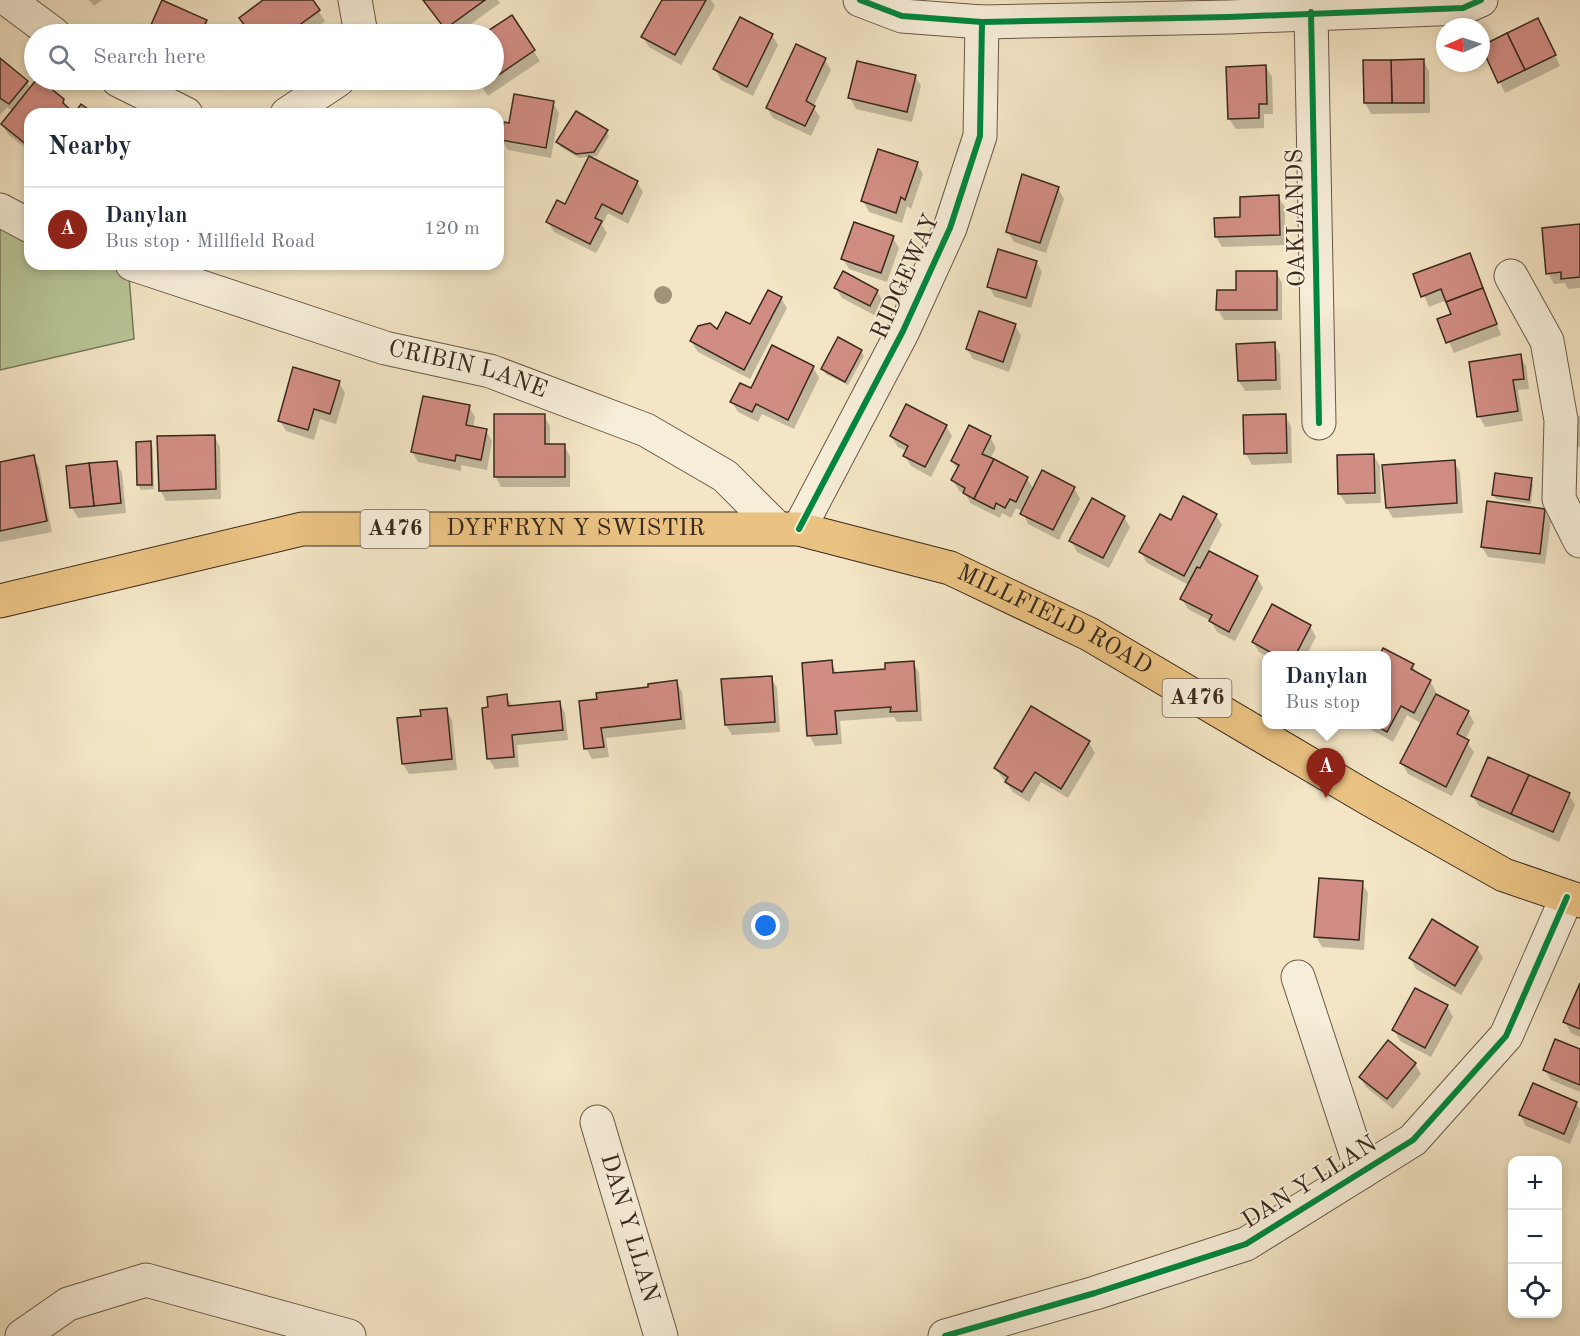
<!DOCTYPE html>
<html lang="en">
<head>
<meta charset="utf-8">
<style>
	body { margin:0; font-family:"Old Standard TT",serif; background:#f6f6f7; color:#1f2937 }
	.controls { position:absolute; right:18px; bottom:18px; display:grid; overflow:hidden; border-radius:12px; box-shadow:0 3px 9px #0003 }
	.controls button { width:54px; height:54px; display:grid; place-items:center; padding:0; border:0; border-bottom:2px solid #e0e1e3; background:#fff; color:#1f2937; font:30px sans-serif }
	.compass { position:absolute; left:1436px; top:18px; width:54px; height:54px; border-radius:50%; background:#fff; box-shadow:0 3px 9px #0003; rotate:267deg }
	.you { position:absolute; left:766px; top:926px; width:21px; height:21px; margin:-15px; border:4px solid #fff; border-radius:50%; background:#1a73e8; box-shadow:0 0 0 9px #1a73e833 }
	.badge { display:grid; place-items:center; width:39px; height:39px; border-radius:50%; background:#8f2418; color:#fff; font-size:20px; font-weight:700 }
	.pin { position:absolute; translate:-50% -50px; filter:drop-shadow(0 2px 3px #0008) }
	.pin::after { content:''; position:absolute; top:32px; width:21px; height:18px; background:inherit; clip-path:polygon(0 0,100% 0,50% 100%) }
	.popup { position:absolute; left:1262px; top:651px; width:129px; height:78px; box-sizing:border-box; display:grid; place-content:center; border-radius:12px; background:#fff; filter:drop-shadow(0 2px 4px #0005); font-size:20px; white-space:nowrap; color:#747a83 }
	.popup b { font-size:22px; color:#1f2937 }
	.popup::after { content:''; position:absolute; left:50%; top:100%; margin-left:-12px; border:12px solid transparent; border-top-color:#fff }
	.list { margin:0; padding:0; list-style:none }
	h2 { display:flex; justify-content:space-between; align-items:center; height:78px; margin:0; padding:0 24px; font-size:26px }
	h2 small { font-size:20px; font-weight:400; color:#747a83 }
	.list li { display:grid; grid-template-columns:39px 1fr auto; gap:18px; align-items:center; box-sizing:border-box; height:84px; padding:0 24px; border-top:2px solid #e0e1e3 }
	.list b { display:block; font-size:22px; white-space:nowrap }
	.list p { margin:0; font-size:20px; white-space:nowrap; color:#747a83 }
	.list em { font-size:20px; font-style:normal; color:#747a83 }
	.icon { flex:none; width:33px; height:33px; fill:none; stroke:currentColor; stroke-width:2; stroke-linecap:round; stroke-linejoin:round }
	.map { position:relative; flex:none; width:1580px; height:1336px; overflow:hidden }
	.search { position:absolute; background:#fff; box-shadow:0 3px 9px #0003; left:24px; top:24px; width:480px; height:66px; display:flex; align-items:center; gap:15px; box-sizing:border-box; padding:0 21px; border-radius:33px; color:#747a83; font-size:22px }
	.panel { position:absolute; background:#fff; box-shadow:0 3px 9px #0003; left:24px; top:108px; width:480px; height:162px; border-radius:18px }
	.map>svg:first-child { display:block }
	.green { fill:#b8c597; stroke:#78785a; stroke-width:1.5 }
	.shadow { fill:#0003 }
	.building { fill:#d18d83; stroke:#392a1d; stroke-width:1.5 }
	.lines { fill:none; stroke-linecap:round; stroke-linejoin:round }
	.minor-casing { stroke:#685947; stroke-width:35 }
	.major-casing { stroke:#392a1d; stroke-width:35 }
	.minor { stroke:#f7eed9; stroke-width:33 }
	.major { stroke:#eac282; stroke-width:33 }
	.cycleway-casing { stroke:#f7eed9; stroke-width:10 }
	.cycleway { stroke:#00873e; stroke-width:6 }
	.tree { fill:#9e947a }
	.labels { text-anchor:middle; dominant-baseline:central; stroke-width:4.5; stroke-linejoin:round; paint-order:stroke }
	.shield { fill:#f7eed9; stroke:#726555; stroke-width:1.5 }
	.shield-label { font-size:22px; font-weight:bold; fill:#392a1d }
	.street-label { font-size:24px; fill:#392a1d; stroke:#f7eed9 }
</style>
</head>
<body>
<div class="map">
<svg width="1580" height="1336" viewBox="0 0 1580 1336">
	<rect width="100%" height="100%" fill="#f3e5c5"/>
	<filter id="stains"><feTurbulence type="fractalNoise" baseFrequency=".00333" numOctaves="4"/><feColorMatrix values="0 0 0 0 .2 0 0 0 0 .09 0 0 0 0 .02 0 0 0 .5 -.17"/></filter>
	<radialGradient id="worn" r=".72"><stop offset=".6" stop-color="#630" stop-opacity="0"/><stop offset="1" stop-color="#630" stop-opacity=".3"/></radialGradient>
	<!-- green -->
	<polygon class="green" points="0,195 30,212 30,264 128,264 134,339 0,370"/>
	<!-- shadow -->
	<g class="shadow">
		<polygon points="89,0 102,0 94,6"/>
		<polygon points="266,0 311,0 325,21 307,34 251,34 247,29"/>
		<polygon points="425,0 498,0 500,3 457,34 449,34"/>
		<polygon points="664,0 711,0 715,6 681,65 649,47 643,37"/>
		<polygon points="162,2 206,21 212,31 210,34 148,34"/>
		<polygon points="512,17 540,61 488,96 477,80 494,80 494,34 486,34"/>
		<polygon points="1544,31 1560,66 1505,93 1482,47"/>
		<polygon points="772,35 778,45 753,96 721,80 715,69"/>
		<polygon points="0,60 27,82 31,89 38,80 63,100 72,114 30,114 30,152 8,134 2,124 13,111 7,107 0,115"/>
		<polygon points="825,60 831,70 813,107 820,117 811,136 773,118 767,108"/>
		<polygon points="1423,60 1429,71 1430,113 1371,114 1365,103 1365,62"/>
		<polygon points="1266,67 1272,77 1273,114 1264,114 1264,128 1236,129 1229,119"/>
		<polygon points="915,76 921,86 912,122 856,109 850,98"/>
		<polygon points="553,103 559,113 551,158 508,150 502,140 510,124"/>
		<polygon points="606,131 609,136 597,156 579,158 561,147 558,142"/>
		<polygon points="917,164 923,174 911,209 907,206 902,223 869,212 863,201"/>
		<polygon points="637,182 643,192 628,224 608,213 602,225 607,233 596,253 554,232 548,222 565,206"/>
		<polygon points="1058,188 1064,199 1046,253 1014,242 1008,232"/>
		<polygon points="1278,197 1285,207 1285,245 1222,247 1216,237"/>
		<polygon points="1580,226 1580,288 1568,289 1565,283 1554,284 1548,273"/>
		<polygon points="893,238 899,248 887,282 849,269 843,259"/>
		<polygon points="1470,255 1501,335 1454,353 1439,320 1453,315 1447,300 1429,307 1415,275"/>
		<polygon points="1036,262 1042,272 1031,308 995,297 989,287"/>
		<polygon points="1276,272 1282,283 1282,320 1224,320 1218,310 1238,291"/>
		<polygon points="836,288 877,291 883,301 876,316 842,298"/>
		<polygon points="781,298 787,308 750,379 698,352 691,341 718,332 751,326"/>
		<polygon points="1015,325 1021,336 1009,372 973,359 967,349"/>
		<polygon points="1274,344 1280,354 1281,390 1245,391 1239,381"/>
		<polygon points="861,351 864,356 848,385 826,374 823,369"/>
		<polygon points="1520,356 1526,366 1529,389 1518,390 1523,421 1485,427 1479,416"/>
		<polygon points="813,367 819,378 794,429 762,414 758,422 738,412 732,402 751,390"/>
		<polygon points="339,382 345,393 336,424 320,419 314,440 286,431 280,421"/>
		<polygon points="469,407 475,417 473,428 486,431 492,441 487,470 461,465 461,471 418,462 412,451"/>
		<polygon points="1572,415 1580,416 1580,447 1569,445"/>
		<polygon points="544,416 550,426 550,446 564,446 570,456 570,487 501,487 495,476"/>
		<polygon points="1285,416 1291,426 1292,463 1252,465 1246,454 1245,417"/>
		<polygon points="946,426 952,436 931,477 911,466 905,456 907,451 898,447 891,436"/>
		<polygon points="214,436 220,447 221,499 166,501 160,490"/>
		<polygon points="990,437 996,448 990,459 1027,478 1034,490 1074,488 1080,499 1059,540 1028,524 1023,512 1016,508 1011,518 1002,513 1000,518 970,503 966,494 959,491 953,480 958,470 952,461"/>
		<polygon points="137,443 150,443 153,448 154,489 141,490 138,485"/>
		<polygon points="1374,456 1380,466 1381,503 1346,504 1339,493"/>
		<polygon points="33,457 39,467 52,532 0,542 0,463"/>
		<polygon points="1454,461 1460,472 1463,513 1393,518 1387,508 1384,466"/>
		<polygon points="116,462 122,473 126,513 78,518 72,508"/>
		<polygon points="1531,480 1533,485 1531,504 1496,499 1493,494"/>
		<polygon points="1544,510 1551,521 1545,564 1488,557 1482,547"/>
		<polygon points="1216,515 1222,525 1208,552 1257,577 1263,588 1235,641 1217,632 1211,621 1188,609 1182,599 1189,585 1147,563 1141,552 1171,522"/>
		<polygon points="1124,517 1130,527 1109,568 1077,552 1071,541"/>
		<polygon points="1310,626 1316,637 1306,656 1266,656 1259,652 1253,642"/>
		<polygon points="1384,650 1412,665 1418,675 1430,681 1436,692 1434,695 1468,712 1474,722 1465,740 1474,752 1452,796 1408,774 1402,763 1422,724 1407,715 1393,742 1361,724 1386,724 1386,656"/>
		<polygon points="831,662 837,674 886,670 913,662 919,673 922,721 897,722 894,717 840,721 842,744 815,746 809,735"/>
		<polygon points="771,677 777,688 780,732 732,735 726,725 723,681"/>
		<polygon points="676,682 682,692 686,729 606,738 609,757 592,759 586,748 598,700"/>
		<polygon points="506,696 513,707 559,702 565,713 568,740 517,745 519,767 495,769 489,759 484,709 490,708"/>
		<polygon points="446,709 452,720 457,770 409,774 403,764"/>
		<polygon points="1089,742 1095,753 1068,798 1041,782 1029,802 1013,792 995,768"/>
		<polygon points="1569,795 1575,805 1559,842 1479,806 1473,796"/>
		<polygon points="1362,883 1368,893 1364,950 1322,947 1316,937"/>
		<polygon points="1477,948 1483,958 1461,995 1416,969 1410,958"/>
		<polygon points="1580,987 1580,1037 1571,1033 1565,1022"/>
		<polygon points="1447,1006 1453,1017 1431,1057 1400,1041 1394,1030"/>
		<polygon points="1580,1051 1580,1092 1551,1080 1545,1070"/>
		<polygon points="1415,1064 1421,1074 1393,1109 1366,1087 1360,1077"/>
		<polygon points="1576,1103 1580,1110 1580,1119 1570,1144 1526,1126 1520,1115"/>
	</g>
	<!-- building -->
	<g class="building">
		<polygon points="162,0 207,20 200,34 147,34"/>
		<polygon points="263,0 313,0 320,10 287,34 251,34 239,18"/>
		<polygon points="423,0 485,0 445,29"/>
		<polygon points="662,0 706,0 675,55 641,37"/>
		<polygon points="512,15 535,50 494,78 494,34 483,34"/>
		<polygon points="740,17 773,34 747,87 713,69"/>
		<polygon points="1538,18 1556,55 1525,70 1507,33"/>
		<polygon points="1507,33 1525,70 1498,83 1481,46"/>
		<polygon points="796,44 826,58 806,101 815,106 805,126 766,108"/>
		<polygon points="0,58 28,81 9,104 0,98"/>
		<polygon points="1424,59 1424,103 1392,103 1391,60"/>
		<polygon points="1363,60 1391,60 1392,103 1364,103"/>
		<polygon points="857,61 916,75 907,112 848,98"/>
		<polygon points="1266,65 1267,104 1259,104 1259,118 1228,119 1226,67"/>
		<polygon points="36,80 40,80 64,99 63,103 72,111 69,114 30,114 30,142 27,145 1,124"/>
		<polygon points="514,94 554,101 546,148 501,140 504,122 509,123"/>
		<polygon points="81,104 95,114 74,114"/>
		<polygon points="576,111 608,130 594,152 576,154 556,142"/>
		<polygon points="878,149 918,162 905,200 901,197 896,213 861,201"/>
		<polygon points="589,156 638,181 622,214 602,204 595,218 602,221 590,244 546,222 557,200 565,204"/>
		<polygon points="1022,174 1059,187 1040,243 1006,232"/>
		<polygon points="1279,195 1280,235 1215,237 1214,218 1240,217 1240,197"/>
		<polygon points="854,222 894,236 881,273 841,259"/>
		<polygon points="1580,224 1580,277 1561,279 1561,272 1546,274 1542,228"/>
		<polygon points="998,249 1037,261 1026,298 987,287"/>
		<polygon points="1470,253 1483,288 1446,302 1441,289 1421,297 1413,274"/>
		<polygon points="843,271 878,290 870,306 834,288"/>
		<polygon points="1236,271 1277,271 1277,310 1216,310 1217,290 1236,290"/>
		<polygon points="1483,288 1497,324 1446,343 1437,319 1451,314 1446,302"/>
		<polygon points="768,290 782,297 744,370 690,341 698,326 710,323 717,329 726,312 750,324"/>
		<polygon points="979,311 1016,324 1003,362 966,349"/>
		<polygon points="838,337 862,350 845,382 821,369"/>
		<polygon points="1275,342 1276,380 1238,381 1236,344"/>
		<polygon points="772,345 814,366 788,420 756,404 752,412 730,402 740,383 751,388"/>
		<polygon points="1521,354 1524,379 1513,380 1518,411 1477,417 1469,362"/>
		<polygon points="293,367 340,381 330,414 314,409 308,430 278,421"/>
		<polygon points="423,396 470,405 466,425 487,429 481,460 456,455 455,461 411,452"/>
		<polygon points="906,404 947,425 925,467 903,456 908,446 890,436"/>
		<polygon points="494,414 545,414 545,444 565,444 565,477 494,477"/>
		<polygon points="1286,414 1287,453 1244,454 1243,415"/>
		<polygon points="969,425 991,436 982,454 994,459 974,499 963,493 965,488 951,480 959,465 951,461"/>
		<polygon points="215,435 216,489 159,491 157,436"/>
		<polygon points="151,441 152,485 137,485 136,442"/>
		<polygon points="1374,454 1375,493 1338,494 1337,455"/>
		<polygon points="34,455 47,521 0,531 0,462"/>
		<polygon points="994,459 1028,477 1016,502 1010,499 1005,508 996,503 994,509 974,499"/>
		<polygon points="1455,460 1457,503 1386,508 1382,465"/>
		<polygon points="117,461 121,503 94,506 89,463"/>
		<polygon points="89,463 94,506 70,508 66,466"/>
		<polygon points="1042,470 1075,487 1053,530 1020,514"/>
		<polygon points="1495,473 1532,478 1529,500 1492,495"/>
		<polygon points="1183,496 1217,514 1184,576 1139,552 1160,514 1171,520"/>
		<polygon points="1092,498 1125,516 1103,558 1069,541"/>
		<polygon points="1487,501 1545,509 1540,554 1481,547"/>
		<polygon points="1209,551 1258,576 1229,632 1209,621 1212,615 1180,599 1197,567 1200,568"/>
		<polygon points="1272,604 1311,625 1295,656 1277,656 1252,642"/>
		<polygon points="1383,648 1414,664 1411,669 1431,680 1414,713 1401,706 1387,732 1373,724 1386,724 1386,656 1379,656"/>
		<polygon points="832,660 833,673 885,669 885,663 914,661 917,711 890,712 891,707 835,711 837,734 807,736 802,663"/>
		<polygon points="772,676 775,722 725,725 721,679"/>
		<polygon points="677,680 681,719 601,728 604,747 584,749 579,701 597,699 596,693 648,687 648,684"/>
		<polygon points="507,694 508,706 560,701 563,730 512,735 514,757 487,759 482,708 488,707 487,697"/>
		<polygon points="1436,694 1469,711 1457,734 1469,740 1446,787 1400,763"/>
		<polygon points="1031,706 1090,741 1061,789 1035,772 1022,792 1005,782 1008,777 994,768"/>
		<polygon points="447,708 452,759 402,764 397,718 421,716 420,710"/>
		<polygon points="1488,757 1529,775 1511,814 1471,796"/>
		<polygon points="1529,775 1570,793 1553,832 1511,814"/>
		<polygon points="1319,878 1363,881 1359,940 1314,937"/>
		<polygon points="1432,919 1478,947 1455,986 1409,958"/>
		<polygon points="1580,983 1580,1029 1563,1022"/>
		<polygon points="1415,988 1448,1005 1425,1048 1392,1030"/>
		<polygon points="1555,1039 1580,1049 1580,1085 1543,1070"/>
		<polygon points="1388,1040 1416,1063 1387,1099 1359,1077"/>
		<polygon points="1533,1083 1577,1102 1564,1134 1519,1115"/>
	</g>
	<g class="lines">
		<!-- minor casing -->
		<g class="minor-casing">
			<g id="minor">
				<polyline points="8,0 54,34"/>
				<polyline points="355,0 361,34"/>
				<polyline points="860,0 902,16 982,22 1229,17 1463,8 1481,0"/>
				<polyline points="1311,12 1319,423"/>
				<polyline points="118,80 186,114"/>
				<polyline points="287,114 338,80"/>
				<polyline points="0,210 30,226"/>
				<path id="s1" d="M132,264L385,348L490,371L646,430L725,476L777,528"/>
				<polyline points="1511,276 1547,341 1561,420 1559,499 1580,541"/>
				<polyline points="799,529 903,331 950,228 980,136 982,22"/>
				<polyline points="1298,977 1362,1172"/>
				<path id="s2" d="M597,1122L661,1336"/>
				<polyline points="22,1336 68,1304 146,1280 349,1336"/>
				<polyline points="945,1336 1095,1293 1246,1244 1413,1140 1506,1036 1567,897"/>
			</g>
		</g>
		<!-- major casing -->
		<g class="major-casing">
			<g id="major">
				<path id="s3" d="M0,601L302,529H799L950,568L1089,634L1369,799L1504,875L1580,901"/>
			</g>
		</g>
		<!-- minor -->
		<use href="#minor" class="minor"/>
		<!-- major -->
		<use href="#major" class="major"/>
		<!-- cycleway casing -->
		<g class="cycleway-casing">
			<g id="cycleway">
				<polyline points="860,0 902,16 982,22 1229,17 1463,8 1481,0"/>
				<polyline points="1311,12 1319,423"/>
				<polyline points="799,529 903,331 950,228 980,136 982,22"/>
				<polyline points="945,1336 1095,1293 1246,1244 1413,1140 1506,1036 1567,897"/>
			</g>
		</g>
		<!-- cycleway -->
		<use href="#cycleway" class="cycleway"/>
	</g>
	<!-- trees -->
	<circle class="tree" cx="663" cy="295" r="9"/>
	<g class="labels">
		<!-- shield labels -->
		<g class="shield">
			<rect x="360.5" y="510" width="69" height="38" rx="4.5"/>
			<rect x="1162.5" y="679" width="69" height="38" rx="4.5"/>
		</g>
		<g class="shield-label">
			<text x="395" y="529">A476</text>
			<text x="1197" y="698">A476</text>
		</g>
		<!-- street labels -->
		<g class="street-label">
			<text transform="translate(1297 218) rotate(-91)">OAKLANDS</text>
			<text transform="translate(906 277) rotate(-66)">RIDGEWAY</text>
			<text stroke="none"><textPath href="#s1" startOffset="352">CRIBIN LANE</textPath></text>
			<text stroke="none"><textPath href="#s3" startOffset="584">DYFFRYN Y SWISTIR</textPath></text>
			<text stroke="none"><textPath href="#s3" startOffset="1080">MILLFIELD ROAD</textPath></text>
			<text transform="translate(1310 1183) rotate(-32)">DAN Y LLAN</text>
			<text stroke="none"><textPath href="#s2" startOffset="111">DAN Y LLAN</textPath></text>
		</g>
	</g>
	<rect width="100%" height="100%" filter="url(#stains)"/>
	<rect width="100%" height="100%" fill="url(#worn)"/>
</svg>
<div class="controls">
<button>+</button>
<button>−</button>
<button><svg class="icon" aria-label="locate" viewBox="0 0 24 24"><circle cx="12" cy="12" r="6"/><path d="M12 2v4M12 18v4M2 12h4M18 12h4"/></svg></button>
</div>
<svg class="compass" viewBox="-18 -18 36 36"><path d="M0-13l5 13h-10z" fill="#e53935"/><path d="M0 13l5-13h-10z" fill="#747a83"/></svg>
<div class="you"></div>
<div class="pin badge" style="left:1326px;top:798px">A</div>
<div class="popup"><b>Danylan</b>Bus stop</div>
<div class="search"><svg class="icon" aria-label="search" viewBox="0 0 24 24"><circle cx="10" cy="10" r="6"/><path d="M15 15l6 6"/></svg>Search here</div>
<section class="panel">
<h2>Nearby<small></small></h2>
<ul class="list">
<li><span class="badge">A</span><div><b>Danylan</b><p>Bus stop · Millfield Road</p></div><em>120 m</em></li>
</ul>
</section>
</div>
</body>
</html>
